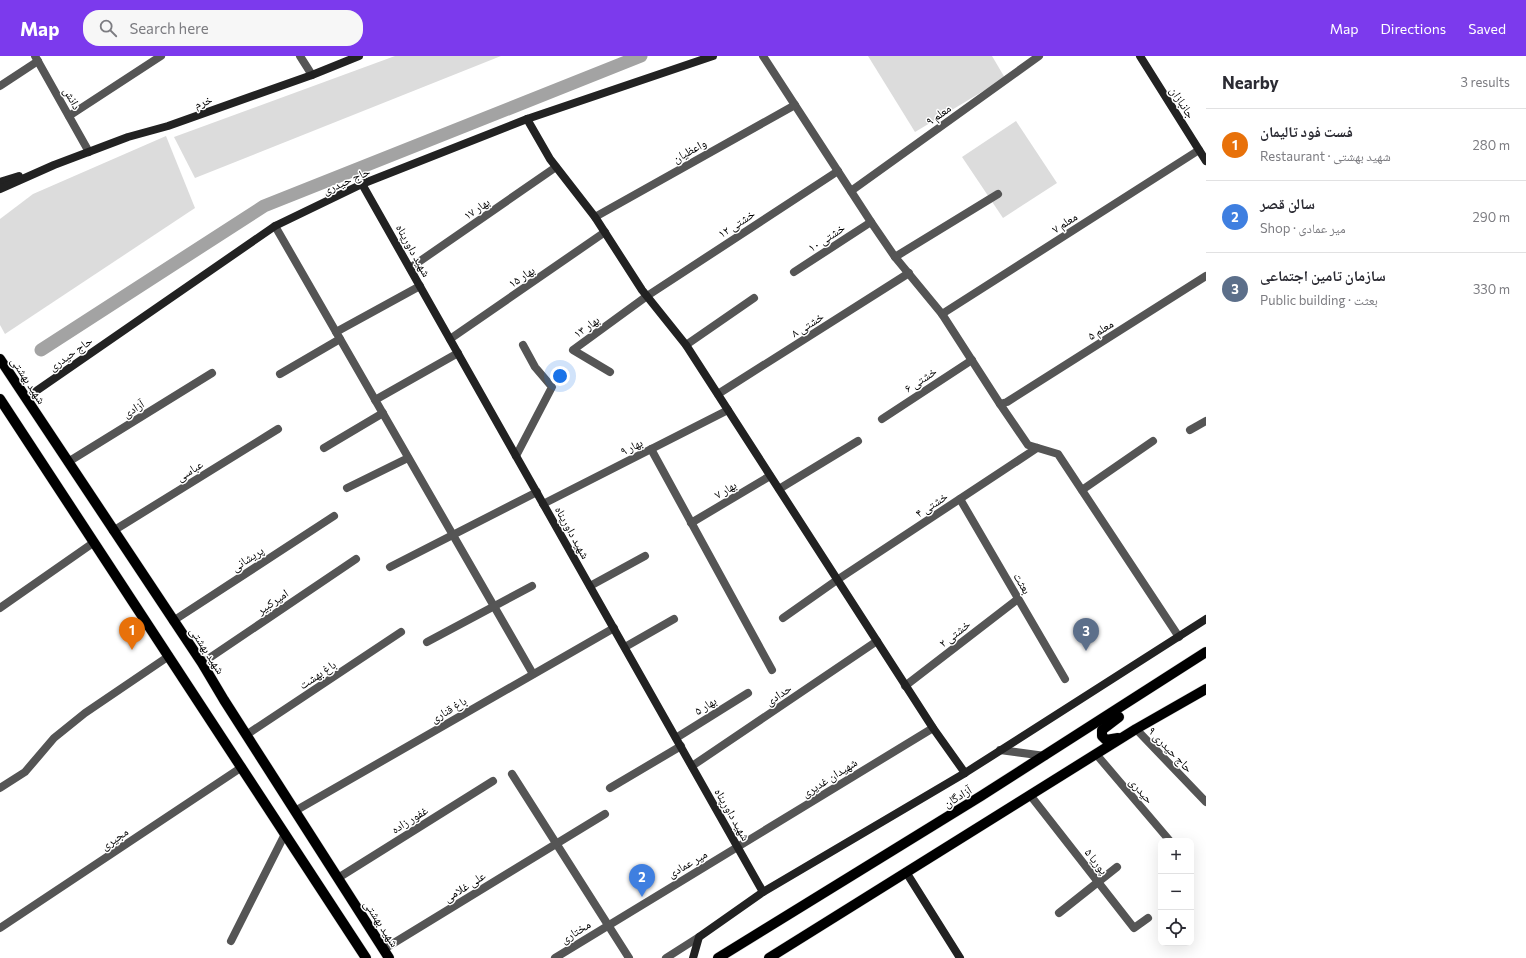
<!DOCTYPE html>
<html lang="en">
<head>
<meta charset="utf-8">
<style>
	body { margin:0; font-family:Commissioner,"Noto Naskh Arabic",sans-serif; background:#f7f7f7; color:#2b2b33 }
	.controls { position:absolute; right:12px; bottom:12px; display:grid; overflow:hidden; border-radius:8px; box-shadow:0 4px 16px #0002 }
	.controls button { width:36px; height:36px; display:grid; place-items:center; padding:0; border:0; border-bottom:1px solid #e1e1e2; background:#fff; color:#2b2b33; font:20px sans-serif }
	.you { position:absolute; left:560px; top:320px; width:14px; height:14px; margin:-10px; border:3px solid #fff; border-radius:50%; background:#1a73e8; box-shadow:0 0 0 6px #1a73e833 }
	.badge { display:grid; place-items:center; width:26px; height:26px; border-radius:50%; background:#7c3aed; color:#fff; font-size:13px; font-weight:700 }
	.pin { position:absolute; translate:-50% -33px; filter:drop-shadow(0 1px 2px #0008) }
	.pin::after { content:''; position:absolute; top:21px; width:14px; height:12px; background:inherit; clip-path:polygon(0 0,100% 0,50% 100%) }
	.list { margin:0; padding:0; list-style:none }
	h2 { display:flex; justify-content:space-between; align-items:center; height:52px; margin:0; padding:0 16px; font-size:17px }
	h2 small { font-size:13px; font-weight:400; color:#7c7c81 }
	.list li { display:grid; grid-template-columns:26px 1fr auto; gap:12px; align-items:center; box-sizing:border-box; height:72px; padding:0 16px; border-top:1px solid #e1e1e2 }
	.list b { display:block; font-size:15px; white-space:nowrap }
	.list p { margin:0; font-size:13px; white-space:nowrap; color:#7c7c81 }
	.list em { font-size:13px; font-style:normal; color:#7c7c81 }
	.icon { flex:none; width:22px; height:22px; fill:none; stroke:currentColor; stroke-width:2; stroke-linecap:round; stroke-linejoin:round }
	.map { position:relative; flex:none; width:1206px; height:902px; overflow:hidden }
	header { display:flex; align-items:center; gap:24px; box-sizing:border-box; height:56px; padding:0 20px; background:#7c3aed; color:#fff }
	header strong { font-size:19px }
	nav { display:flex; gap:22px; margin-inline-start:auto; font-size:14px }
	.search { width:280px; height:36px; background:#f7f7f7; display:flex; align-items:center; gap:10px; box-sizing:border-box; padding:0 14px; border-radius:16px; color:#7c7c81; font-size:15px }
	main { display:flex }
	aside { flex:1; background:#fff }
	.map>svg:first-child { display:block }
	.green { fill:#dcdcdc }
	.lines { fill:none; stroke-linecap:round; stroke-linejoin:round }
	.canal { stroke:#a3a3a3; stroke-width:13 }
	.primary-casing { stroke:#dbdbdb; stroke-width:11 }
	.street { stroke:#555; stroke-width:8 }
	.secondary { stroke:#222; stroke-width:8 }
	.primary { stroke:#000; stroke-width:10 }
	.labels { text-anchor:middle; dominant-baseline:central; stroke-width:3; stroke-linejoin:round; paint-order:stroke }
	.street-label { font-size:12px; fill:#000; stroke:#fff }
</style>
</head>
<body>
<header>
<strong>Map</strong>
<div class="search"><svg class="icon" aria-label="search" viewBox="0 0 24 24"><circle cx="10" cy="10" r="6"/><path d="M15 15l6 6"/></svg>Search here</div>
<nav><a>Map</a><a>Directions</a><a>Saved</a></nav>
</header>
<main>
<div class="map">
<svg width="1206" height="902" viewBox="0 0 1206 902">
	<rect width="100%" height="100%" fill="#fff"/>
	<!-- green -->
	<g class="green">
		<polygon points="395,0 501,0 195,122 174,81"/>
		<polygon points="868,0 992,0 1005,22 915,76"/>
		<polygon points="1016,65 1057,127 1003,162 962,101"/>
		<polygon points="166,80 195,152 5,278 0,269 0,163 33,138"/>
	</g>
	<g class="lines">
		<!-- canal -->
		<polyline class="canal" points="41,294 264,150 641,0"/>
		<!-- primary casing -->
		<g class="primary-casing">
			<g id="primary">
				<polyline points="0,303 202,607 224,644 389,902"/>
				<polyline points="0,343 366,902"/>
				<polyline points="1118,682 1106,684 1102,680 1102,674 1119,661"/>
				<polyline points="718,902 981,740 1206,596"/>
				<polyline points="769,902 1136,673 1206,633"/>
			</g>
		</g>
		<!-- street -->
		<g class="street">
			<polyline points="35,0 89,96"/>
			<polyline points="300,0 312,19"/>
			<polyline points="763,0 871,166 895,201"/>
			<polyline points="0,30 38,5"/>
			<polyline points="69,60 161,0"/>
			<polyline points="851,135 1039,0"/>
			<polyline points="998,138 895,201 942,258 1000,348"/>
			<polyline points="595,161 795,49"/>
			<polyline points="275,170 533,618"/>
			<polyline points="410,212 556,111"/>
			<polyline points="794,216 871,166"/>
			<polyline points="942,258 1199,94"/>
			<polyline points="336,276 420,230"/>
			<polyline points="450,283 605,176"/>
			<polyline points="686,289 754,242"/>
			<polyline points="610,316 573,294 647,240 838,115"/>
			<polyline points="280,318 340,283"/>
			<polyline points="718,338 909,217"/>
			<polyline points="375,344 458,297"/>
			<polyline points="882,363 972,304"/>
			<polyline points="1190,374 1206,365"/>
			<polyline points="324,392 383,357"/>
			<polyline points="651,393 772,614"/>
			<polyline points="516,400 552,331 535,311 523,289"/>
			<polyline points="68,406 212,317"/>
			<polyline points="347,432 408,402"/>
			<polyline points="779,433 858,385"/>
			<polyline points="1082,434 1153,385"/>
			<polyline points="960,443 1065,623"/>
			<polyline points="543,448 728,354"/>
			<polyline points="691,467 770,420"/>
			<polyline points="113,475 278,373"/>
			<polyline points="390,511 537,436"/>
			<polyline points="590,530 645,500"/>
			<polyline points="0,552 93,487"/>
			<polyline points="783,562 837,524 1037,392"/>
			<polyline points="173,565 334,460"/>
			<polyline points="1179,581 1058,398 1028,389 1000,348 1007,346 1206,220"/>
			<polyline points="427,586 532,530"/>
			<polyline points="625,591 674,563"/>
			<polyline points="202,607 356,503"/>
			<polyline points="905,630 1018,543"/>
			<polyline points="1136,673 1206,746"/>
			<polyline points="246,679 401,576"/>
			<polyline points="676,682 748,637"/>
			<polyline points="1000,694 1045,700"/>
			<polyline points="1096,698 1170,785"/>
			<polyline points="692,710 877,585"/>
			<polyline points="512,718 629,902"/>
			<polyline points="0,732 25,716 54,682 85,657 169,600"/>
			<polyline points="610,732 681,690"/>
			<polyline points="1030,739 1134,872 1148,862"/>
			<polyline points="295,755 614,572"/>
			<polyline points="338,822 493,725"/>
			<polyline points="1059,857 1117,811"/>
			<polyline points="0,872 242,711"/>
			<polyline points="231,885 285,778"/>
			<polyline points="384,893 605,758"/>
			<polyline points="555,902 933,672"/>
			<polyline points="666,902 699,881"/>
		</g>
		<!-- secondary -->
		<g class="secondary">
			<polyline points="1140,0 1206,105"/>
			<polyline points="527,63 550,103 595,161 642,234 686,289 933,672 965,717"/>
			<polyline points="0,126 19,120"/>
			<polyline points="362,128 763,836"/>
			<polyline points="0,133 54,109 128,81 168,70 312,19 359,0"/>
			<polyline points="26,342 275,170 362,128 527,63 713,0"/>
			<polyline points="906,816 960,902"/>
			<polyline points="693,902 699,881 763,836 965,717 1206,563"/>
		</g>
		<!-- primary -->
		<use href="#primary" class="primary"/>
	</g>
	<g class="labels">
		<!-- street labels -->
		<g class="street-label">
			<text transform="translate(73 42) rotate(61)">دانش</text>
			<text transform="translate(203 45) rotate(-19)">خرم</text>
			<text transform="translate(1183 46) rotate(57)">جانبازان</text>
			<text transform="translate(938 58) rotate(-36)">معلم ۹</text>
			<text transform="translate(689 94) rotate(-29)">واعظیان</text>
			<text transform="translate(346 124) rotate(-24)">حاج حیدری</text>
			<text transform="translate(476 152) rotate(-35)">بهار ۱۷</text>
			<text transform="translate(1064 166) rotate(-33)">معلم ۷</text>
			<text transform="translate(736 167) rotate(-33)">خشتی ۱۲</text>
			<text transform="translate(826 181) rotate(-33)">خشتی ۱۰</text>
			<text transform="translate(414 194) rotate(61)">شهید داورپناه</text>
			<text transform="translate(521 220) rotate(-34)">بهار ۱۵</text>
			<text transform="translate(807 268) rotate(-32)">خشتی ۸</text>
			<text transform="translate(586 270) rotate(-36)">بهار ۱۳</text>
			<text transform="translate(1100 273) rotate(-32)">معلم ۵</text>
			<text transform="translate(70 297) rotate(-35)">حاج حیدری</text>
			<text transform="translate(920 323) rotate(-33)">خشتی ۶</text>
			<text transform="translate(29 324) rotate(57)">شهید بهشتی</text>
			<text transform="translate(133 352) rotate(-32)">آزادی</text>
			<text transform="translate(631 390) rotate(-27)">بهار ۹</text>
			<text transform="translate(189 414) rotate(-32)">عباسی</text>
			<text transform="translate(725 433) rotate(-31)">بهار ۷</text>
			<text transform="translate(931 448) rotate(-33)">خشتی ۴</text>
			<text transform="translate(573 476) rotate(61)">شهید داورپناه</text>
			<text transform="translate(247 502) rotate(-33)">پریشانی</text>
			<text transform="translate(1023 527) rotate(60)">بعثت</text>
			<text transform="translate(272 545) rotate(-34)">امیرکبیر</text>
			<text transform="translate(954 577) rotate(-38)">خشتی ۲</text>
			<text transform="translate(208 594) rotate(57)">شهید بهشتی</text>
			<text transform="translate(317 618) rotate(-34)">باغ بهشت</text>
			<text transform="translate(778 638) rotate(-34)">حدادی</text>
			<text transform="translate(705 649) rotate(-32)">بهار ۵</text>
			<text transform="translate(448 653) rotate(-30)">باغ قناری</text>
			<text transform="translate(1171 693) rotate(46)">حاج حیدری ۹</text>
			<text transform="translate(829 721) rotate(-32)">شهیدان غدیری</text>
			<text transform="translate(1142 734) rotate(49)">حیدری</text>
			<text transform="translate(957 740) rotate(-31)">آزادگان</text>
			<text transform="translate(733 758) rotate(60)">شهید داورپناه</text>
			<text transform="translate(409 763) rotate(-32)">غفور زاده</text>
			<text transform="translate(114 782) rotate(-34)">مجیری</text>
			<text transform="translate(1097 805) rotate(52)">پوریا ۵</text>
			<text transform="translate(687 807) rotate(-30)">میر عمادی</text>
			<text transform="translate(464 830) rotate(-32)">علی غلامی</text>
			<text transform="translate(382 867) rotate(57)">شهید بهشتی</text>
			<text transform="translate(575 875) rotate(-32)">مختاری</text>
		</g>
	</g>
</svg>
<div class="controls">
<button>+</button>
<button>−</button>
<button><svg class="icon" aria-label="locate" viewBox="0 0 24 24"><circle cx="12" cy="12" r="6"/><path d="M12 2v4M12 18v4M2 12h4M18 12h4"/></svg></button>
</div>
<div class="you"></div>
<div class="pin badge" style="left:132px;top:594px;background:#e8710a">1</div>
<div class="pin badge" style="left:642px;top:841px;background:#3f7fe0">2</div>
<div class="pin badge" style="left:1086px;top:595px;background:#5c6f8a">3</div>
</div>
<aside>
<h2>Nearby<small>3 results</small></h2>
<ul class="list">
<li><span class="badge" style="background:#e8710a">1</span><div><b>فست فود تالیمان</b><p>Restaurant · شهید بهشتی</p></div><em>280 m</em></li>
<li><span class="badge" style="background:#3f7fe0">2</span><div><b>سالن قصر</b><p>Shop · میر عمادی</p></div><em>290 m</em></li>
<li><span class="badge" style="background:#5c6f8a">3</span><div><b>سازمان تامین اجتماعی</b><p>Public building · بعثت</p></div><em>330 m</em></li>
</ul>
</aside>
</main>
</body>
</html>
